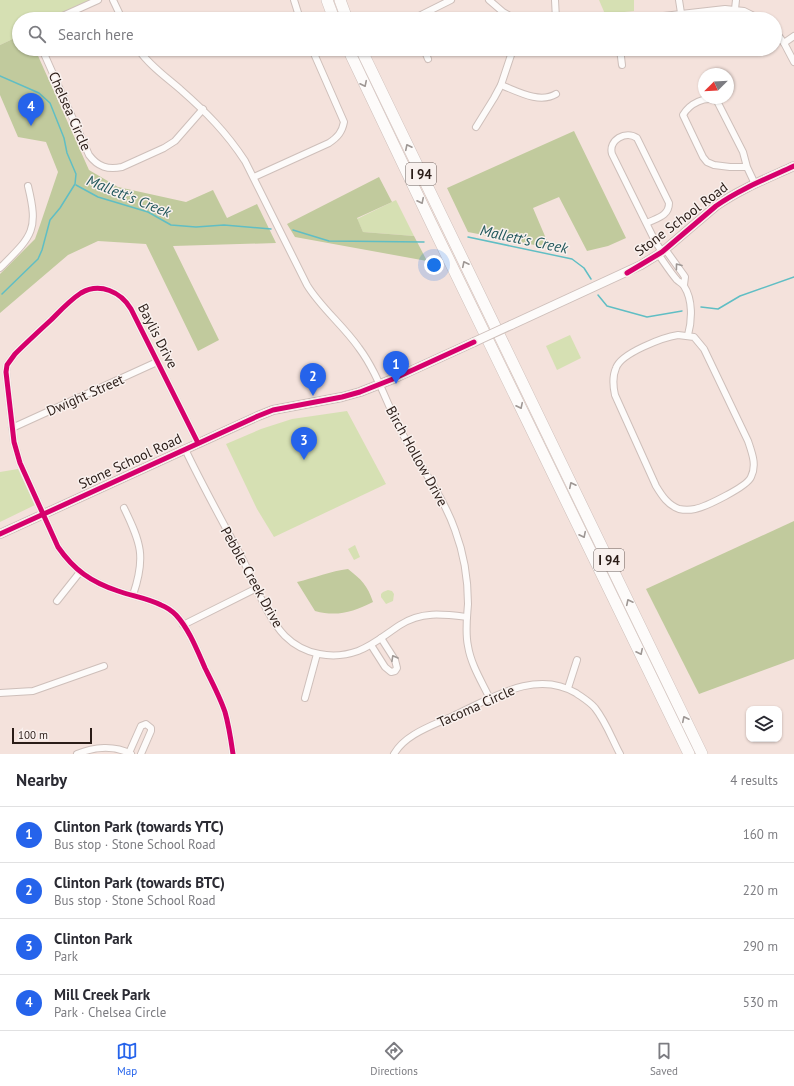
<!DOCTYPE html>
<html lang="en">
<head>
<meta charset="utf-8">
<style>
	body { margin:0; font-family:"PT Sans",sans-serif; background:#f2f2f3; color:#2b2b33 }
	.controls { position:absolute; right:12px; bottom:12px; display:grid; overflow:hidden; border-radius:8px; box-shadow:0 1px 3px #0004 }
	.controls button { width:36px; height:36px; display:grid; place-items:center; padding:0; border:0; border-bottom:1px solid #e1e1e2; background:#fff; color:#2b2b33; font:20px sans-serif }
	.compass { position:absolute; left:698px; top:68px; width:36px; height:36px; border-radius:50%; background:#fff; box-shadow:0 1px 3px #0004; rotate:246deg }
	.scale { position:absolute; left:12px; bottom:10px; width:80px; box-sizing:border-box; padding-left:4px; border:2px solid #2a1c17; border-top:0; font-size:11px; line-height:14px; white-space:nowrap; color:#2a1c17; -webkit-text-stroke:3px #f9f1ee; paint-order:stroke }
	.you { position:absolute; left:434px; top:265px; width:14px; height:14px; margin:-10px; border:3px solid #fff; border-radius:50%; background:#1a73e8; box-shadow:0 0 0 6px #1a73e833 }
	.badge { display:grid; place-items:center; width:26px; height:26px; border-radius:50%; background:#2563eb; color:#fff; font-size:13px; font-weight:700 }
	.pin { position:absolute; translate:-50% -33px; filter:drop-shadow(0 1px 2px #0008) }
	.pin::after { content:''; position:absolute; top:21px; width:14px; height:12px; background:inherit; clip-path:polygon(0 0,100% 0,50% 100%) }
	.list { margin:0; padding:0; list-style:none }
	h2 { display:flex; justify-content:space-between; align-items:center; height:52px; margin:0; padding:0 16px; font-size:17px }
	h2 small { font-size:13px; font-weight:400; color:#7c7c81 }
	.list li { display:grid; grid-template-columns:26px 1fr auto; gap:12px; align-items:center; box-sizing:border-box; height:56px; padding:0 16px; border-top:1px solid #e1e1e2 }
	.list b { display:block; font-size:15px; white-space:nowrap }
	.list p { margin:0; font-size:13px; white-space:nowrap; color:#7c7c81 }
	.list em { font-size:13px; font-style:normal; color:#7c7c81 }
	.icon { flex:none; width:22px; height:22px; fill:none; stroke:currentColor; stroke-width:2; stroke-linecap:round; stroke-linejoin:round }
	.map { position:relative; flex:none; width:794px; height:754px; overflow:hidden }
	.search { position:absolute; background:#fff; box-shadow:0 1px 3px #0004; left:12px; right:12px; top:12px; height:44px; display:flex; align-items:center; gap:10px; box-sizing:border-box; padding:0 14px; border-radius:22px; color:#7c7c81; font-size:15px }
	.sheet { height:276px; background:#fff }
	nav { display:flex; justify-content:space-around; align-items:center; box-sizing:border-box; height:56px; border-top:1px solid #e1e1e2; background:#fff; font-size:11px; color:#7c7c81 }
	nav a { display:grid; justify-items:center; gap:2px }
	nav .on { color:#2563eb }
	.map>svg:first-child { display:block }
	.green { fill:#d6e0b3 }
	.forest { fill:#c1ca9d }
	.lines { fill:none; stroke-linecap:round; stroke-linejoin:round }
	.stream { stroke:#60bec4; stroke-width:1.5 }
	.street-casing { stroke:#cebfba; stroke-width:8 }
	.secondary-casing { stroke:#cebfba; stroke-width:10 }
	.highway-casing { stroke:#cebfba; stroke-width:12 }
	.street { stroke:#fdfbfa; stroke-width:6 }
	.secondary { stroke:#fdfbfa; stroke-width:8 }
	.highway { stroke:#fdfbfa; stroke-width:11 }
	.secondary-bridge-casing { stroke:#cebfba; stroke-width:10; stroke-linecap:butt }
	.secondary-bridge { stroke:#fdfbfa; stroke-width:8 }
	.cycleway-casing { stroke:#f9f1ee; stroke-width:8 }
	.cycleway { stroke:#d6006c; stroke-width:5 }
	.oneway { stroke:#9e9794 }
	.labels { text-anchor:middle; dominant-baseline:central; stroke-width:3; stroke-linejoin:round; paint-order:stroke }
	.shield { fill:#f9f1ee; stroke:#685c58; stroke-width:1 }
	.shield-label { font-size:13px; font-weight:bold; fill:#2a1c17 }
	.street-label { font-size:14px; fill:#2a1c17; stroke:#f9f1ee }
	.water-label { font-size:15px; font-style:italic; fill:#22585c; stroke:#f9f1ee }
</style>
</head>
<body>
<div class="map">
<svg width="794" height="754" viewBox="0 0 794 754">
	<rect width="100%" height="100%" fill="#f4e2dc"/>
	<!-- green -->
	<g class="green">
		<polygon points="0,0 98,0 56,19 19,19 19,36 0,45"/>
		<polygon points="599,0 634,0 634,11 605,14"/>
		<polygon points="396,200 414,236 363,232 357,219"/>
		<polygon points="570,335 581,358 557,370 546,346"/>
		<polygon points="347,411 386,484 274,537 257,509 226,444 261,429 292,419"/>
		<polygon points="18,469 35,505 0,522 0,472"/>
		<polygon points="355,545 360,557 354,560 348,549"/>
		<polygon points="388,590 392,591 394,594 393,601 386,604 381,597 381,594 383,592"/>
	</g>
	<!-- forest -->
	<g class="forest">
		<polygon points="19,36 19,49 35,49 89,170 118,187 186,202 213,190 227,218 257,204 276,243 173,246 219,340 198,351 146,244 98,241 68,255 0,313 0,274 35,239 40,225 58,172 46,142 18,137 0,95 0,45"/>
		<polygon points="574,131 626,238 608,246 587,251 559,197 533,208 550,248 468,232 447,188"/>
		<polygon points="379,177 392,202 357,218 363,232 414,236 427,261 295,237 287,224"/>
		<polygon points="794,521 794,659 699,694 646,589"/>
		<path d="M348,569C361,579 368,586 373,602C353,612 337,617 315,611L297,582C314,578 331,571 348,569Z"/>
	</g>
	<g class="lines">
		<!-- stream -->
		<g class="stream">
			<polyline points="0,76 39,93 50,103 64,138 67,153 76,174 75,184 60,208 50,220 42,250 38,259 2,294"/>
			<polyline points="76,185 98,197 148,212 171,225 196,227 224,225 271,229"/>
			<polyline points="293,230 329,241 424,242"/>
			<polyline points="468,237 572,259 584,268 591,279"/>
			<polyline points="598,295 607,306 647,317 682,311"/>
			<polyline points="701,307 718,309 740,296 794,277"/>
		</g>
		<!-- street casing -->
		<g class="street-casing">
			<g id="street">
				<polyline points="113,0 122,19"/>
				<polyline points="294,0 300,19"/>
				<polyline points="489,0 503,12 515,19"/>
				<polyline points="555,0 556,19"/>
				<polyline points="679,0 681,13"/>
				<polyline points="735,9 736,0"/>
				<polyline points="56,19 98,0"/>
				<polyline points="413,19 451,0"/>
				<polyline points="637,19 725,9 744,11 760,19"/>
				<polyline points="775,31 784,43 794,62"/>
				<polyline points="784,43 794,36"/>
				<path d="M42,49L89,155C98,167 108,170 122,167L164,148L175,141L203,109"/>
				<path d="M138,49C149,65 166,77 181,90C206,112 226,132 245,161L307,285C321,308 343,325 359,348C377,372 386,402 400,429C417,463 442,493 455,530C464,554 468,578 468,604C467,618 465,632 468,646C471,665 482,682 490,699"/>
				<polyline points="424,49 428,59"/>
				<polyline points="620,49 622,65"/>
				<path d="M501,85C517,91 539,104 556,94"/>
				<polyline points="476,127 494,98 501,85 513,49"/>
				<path d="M747,167H730L714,165L707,162L703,157L683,115C689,104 706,95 717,101L743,152L747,167L755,184"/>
				<path d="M254,177L329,143C338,137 342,132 344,122L312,49"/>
				<path d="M647,223C657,218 669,216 669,203L637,138C626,130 608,140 612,154L655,241L662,252"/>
				<polyline points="665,249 683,274 685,277 684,285"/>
				<path d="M658,254C664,262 670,272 677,280C679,282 682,283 684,286C693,300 692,320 688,335"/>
				<path d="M0,268C32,236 39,231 28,186"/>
				<path d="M678,335L694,337L704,349L748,441C752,453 757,465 751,477C747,487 705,507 695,509C690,510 684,510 679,509C668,505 662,496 656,486L615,395C613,386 612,377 616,368C621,353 664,337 678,335Z"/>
				<polyline points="12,428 157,362"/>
				<path d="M198,443L131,309C121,292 100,282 81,293C70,300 60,311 51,320C39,331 27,342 15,354L7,365L6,372L14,442L20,463L58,547C74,570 91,582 118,591C132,596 147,598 161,605C166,607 172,611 176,615C189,629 197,650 205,668C212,682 220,697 225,712C229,726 231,740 233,754"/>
				<path d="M185,449C203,487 224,524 244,562C255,584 268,619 285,636C304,655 333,660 358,651C374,645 386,634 400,625C421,611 443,614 467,617"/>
				<path d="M124,508C141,543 146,557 133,595"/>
				<polyline points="57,601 80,572"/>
				<polyline points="183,625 257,588"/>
				<polyline points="371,645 385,667 391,672 395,671 397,668 395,660 381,638"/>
				<polyline points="568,688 577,660"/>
				<polyline points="0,693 33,691 104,666"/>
				<polyline points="305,698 317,654"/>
				<polyline points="129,753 141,726 146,724 151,728 151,731 141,754"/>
				<path d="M77,754C94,747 114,745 131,754"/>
				<path d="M394,754C406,733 435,725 455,715C492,698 536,669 576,693C583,698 590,702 595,708C606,722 612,739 620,754"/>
			</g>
		</g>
		<!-- secondary casing -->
		<g class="secondary-casing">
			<g id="secondary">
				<path d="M511,325L641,265L662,252L716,206C740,189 768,178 794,166"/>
				<polyline points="0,534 258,416 273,410 342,397 360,392 393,379 474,342"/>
			</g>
		</g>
		<!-- highway casing -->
		<g class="highway-casing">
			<g id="highway">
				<polyline points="327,0 334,19"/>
				<polyline points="340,0 347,19"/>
				<polyline points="348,49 431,223 689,754"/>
				<polyline points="361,49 702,754"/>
			</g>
		</g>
		<!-- street -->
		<use href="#street" class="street"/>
		<!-- secondary -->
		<use href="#secondary" class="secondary"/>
		<!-- highway -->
		<use href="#highway" class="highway"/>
		<!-- secondary-bridge casing -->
		<g class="secondary-bridge-casing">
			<polyline id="secondary-bridge" points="474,342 511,325"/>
		</g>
		<!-- secondary-bridge -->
		<use href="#secondary-bridge" class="secondary-bridge"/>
		<!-- cycleway casing -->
		<g class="cycleway-casing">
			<g id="cycleway">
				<path d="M627,273L662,252L716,206C740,189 768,178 794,166"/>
				<path d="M198,443L131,309C121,292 100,282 81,293C70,300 60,311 51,320C39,331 27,342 15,354L7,365L6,372L14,442L20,463L58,547C74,570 91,582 118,591C132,596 147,598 161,605C166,607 172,611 176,615C189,629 197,650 205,668C212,682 220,697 225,712C229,726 231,740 233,754"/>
				<polyline points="0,534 258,416 273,410 342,397 360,392 393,379 474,342"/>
			</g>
		</g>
		<!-- cycleway -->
		<use href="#cycleway" class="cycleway"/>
	</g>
	<!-- one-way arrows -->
	<defs><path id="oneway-chevron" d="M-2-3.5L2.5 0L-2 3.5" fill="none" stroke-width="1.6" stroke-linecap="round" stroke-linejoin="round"/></defs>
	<g class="oneway">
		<use href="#oneway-chevron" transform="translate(364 84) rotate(64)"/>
		<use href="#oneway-chevron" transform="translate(408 147) rotate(-116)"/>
		<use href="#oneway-chevron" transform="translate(421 201) rotate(64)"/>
		<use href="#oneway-chevron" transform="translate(465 264) rotate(-116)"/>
		<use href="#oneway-chevron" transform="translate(678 266) rotate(-127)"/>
		<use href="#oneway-chevron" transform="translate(520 406) rotate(64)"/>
		<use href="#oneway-chevron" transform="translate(572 485) rotate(-116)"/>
		<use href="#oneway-chevron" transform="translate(583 535) rotate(64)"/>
		<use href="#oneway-chevron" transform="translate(629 602) rotate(-116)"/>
		<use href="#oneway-chevron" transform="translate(640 652) rotate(64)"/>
		<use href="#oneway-chevron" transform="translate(394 658) rotate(-119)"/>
		<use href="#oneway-chevron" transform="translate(685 719) rotate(-116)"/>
	</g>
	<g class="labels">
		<!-- shield labels -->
		<g class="shield">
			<rect x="406" y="163" width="30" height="22" rx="3"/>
			<rect x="594" y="549" width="30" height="22" rx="3"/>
		</g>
		<g class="shield-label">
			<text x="421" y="174">I 94</text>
			<text x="609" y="560">I 94</text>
		</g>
		<!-- street labels -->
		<g class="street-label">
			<text transform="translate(70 111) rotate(66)">Chelsea Circle</text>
			<text transform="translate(681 219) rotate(-37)">Stone School Road</text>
			<text transform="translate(158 336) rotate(63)">Baylis Drive</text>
			<text transform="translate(85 395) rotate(-24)">Dwight Street</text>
			<text transform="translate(417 456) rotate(61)">Birch Hollow Drive</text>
			<text transform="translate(130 461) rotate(-25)">Stone School Road</text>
			<text transform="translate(252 577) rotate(61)">Pebble Creek Drive</text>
			<text transform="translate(476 706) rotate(-24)">Tacoma Circle</text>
		</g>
		<!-- water labels -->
		<g class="water-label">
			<text transform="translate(129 196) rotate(22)">Mallett's Creek</text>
			<text transform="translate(524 239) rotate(12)">Mallett's Creek</text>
		</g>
	</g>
</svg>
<div class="controls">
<button><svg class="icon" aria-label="layers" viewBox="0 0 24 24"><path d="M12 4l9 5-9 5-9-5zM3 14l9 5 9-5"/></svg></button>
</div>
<svg class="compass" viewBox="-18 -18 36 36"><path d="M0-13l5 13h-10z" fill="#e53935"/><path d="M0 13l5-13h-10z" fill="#7c7c81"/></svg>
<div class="scale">100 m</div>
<div class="you"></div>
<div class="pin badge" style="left:396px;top:384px">1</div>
<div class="pin badge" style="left:313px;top:396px">2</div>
<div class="pin badge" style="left:304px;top:460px">3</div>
<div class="pin badge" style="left:31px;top:126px">4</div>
<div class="search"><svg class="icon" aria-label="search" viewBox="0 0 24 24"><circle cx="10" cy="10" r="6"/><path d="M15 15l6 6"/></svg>Search here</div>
</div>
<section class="sheet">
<h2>Nearby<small>4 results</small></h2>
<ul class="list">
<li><span class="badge">1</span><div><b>Clinton Park (towards YTC)</b><p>Bus stop · Stone School Road</p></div><em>160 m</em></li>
<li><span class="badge">2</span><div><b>Clinton Park (towards BTC)</b><p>Bus stop · Stone School Road</p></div><em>220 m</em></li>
<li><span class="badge">3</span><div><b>Clinton Park</b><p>Park</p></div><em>290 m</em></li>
<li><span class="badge">4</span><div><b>Mill Creek Park</b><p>Park · Chelsea Circle</p></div><em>530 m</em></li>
</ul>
</section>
<nav>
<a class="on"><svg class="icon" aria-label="map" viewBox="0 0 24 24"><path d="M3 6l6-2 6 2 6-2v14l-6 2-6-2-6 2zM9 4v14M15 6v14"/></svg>Map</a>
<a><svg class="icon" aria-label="directions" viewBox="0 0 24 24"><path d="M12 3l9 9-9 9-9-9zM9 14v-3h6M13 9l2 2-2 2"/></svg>Directions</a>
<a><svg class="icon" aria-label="saved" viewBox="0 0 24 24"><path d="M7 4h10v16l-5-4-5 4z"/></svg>Saved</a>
</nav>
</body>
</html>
